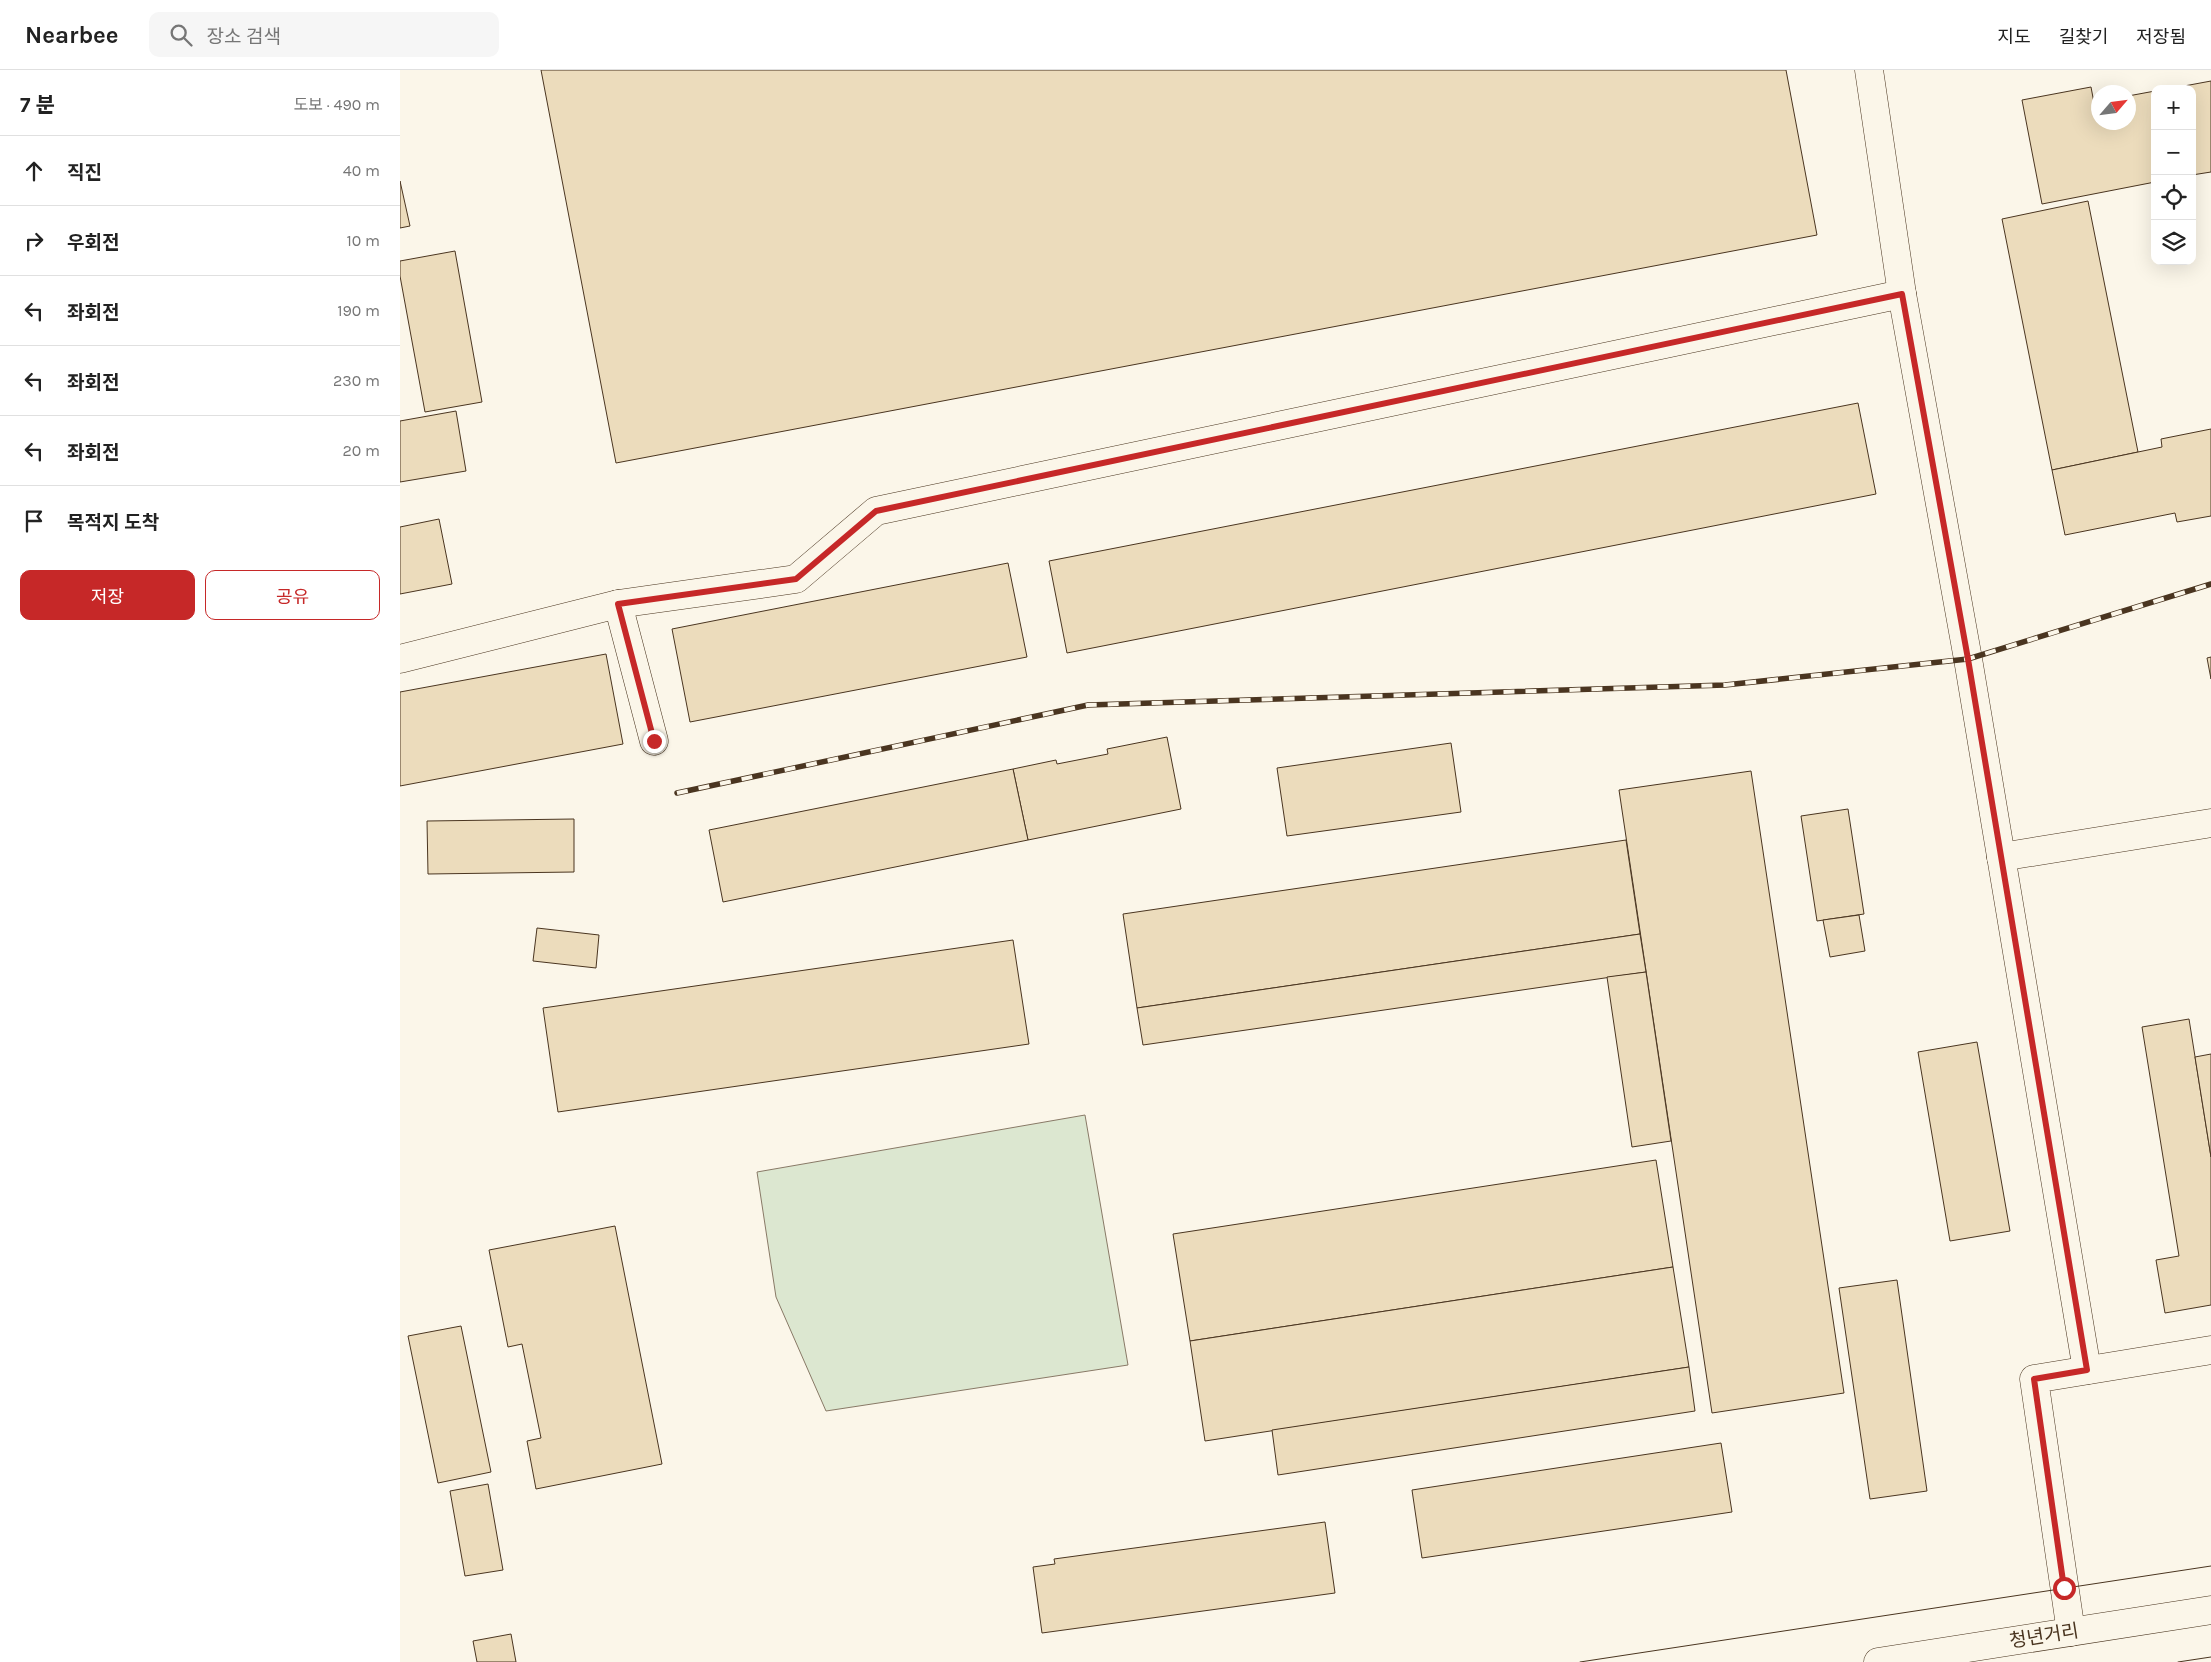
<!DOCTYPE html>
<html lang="ko">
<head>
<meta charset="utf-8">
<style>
	body { margin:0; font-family:Karla,"Noto Sans KR",sans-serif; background:#f6f6f6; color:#222 }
	.controls { position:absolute; right:15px; top:15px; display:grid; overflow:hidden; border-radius:10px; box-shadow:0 5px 20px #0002 }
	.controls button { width:45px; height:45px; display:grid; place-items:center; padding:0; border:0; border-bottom:1px solid #e0e0e0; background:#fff; color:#222; font:25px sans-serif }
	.compass { position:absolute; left:1691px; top:15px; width:45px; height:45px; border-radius:50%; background:#fff; box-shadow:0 5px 20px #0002; rotate:62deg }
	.stop { position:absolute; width:15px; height:15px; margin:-11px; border:4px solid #c62828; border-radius:50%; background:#fff }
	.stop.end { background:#c62828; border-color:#fff; box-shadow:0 1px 5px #0008 }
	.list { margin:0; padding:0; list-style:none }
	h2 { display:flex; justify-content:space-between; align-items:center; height:65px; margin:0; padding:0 20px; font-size:21px }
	h2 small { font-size:16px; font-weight:400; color:#767676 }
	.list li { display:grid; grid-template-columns:32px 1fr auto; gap:15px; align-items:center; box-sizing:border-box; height:70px; padding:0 20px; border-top:1px solid #e0e0e0 }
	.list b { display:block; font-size:19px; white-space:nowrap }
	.list em { font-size:16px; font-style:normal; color:#767676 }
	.actions { display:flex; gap:10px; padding:15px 20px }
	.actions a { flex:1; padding:11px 0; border:1px solid #c62828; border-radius:10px; text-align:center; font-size:18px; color:#c62828 }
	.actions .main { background:#c62828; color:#fff }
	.icon { flex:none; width:28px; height:28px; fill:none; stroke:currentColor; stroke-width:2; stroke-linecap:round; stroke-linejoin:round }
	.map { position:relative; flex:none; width:1811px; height:1592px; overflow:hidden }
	header { display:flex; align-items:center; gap:30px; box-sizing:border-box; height:70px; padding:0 25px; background:#fff; border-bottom:1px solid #e0e0e0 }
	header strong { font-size:24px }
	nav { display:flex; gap:28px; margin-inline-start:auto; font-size:18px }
	.search { width:350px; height:45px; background:#f6f6f6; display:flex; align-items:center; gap:12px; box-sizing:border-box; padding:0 18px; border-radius:10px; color:#767676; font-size:19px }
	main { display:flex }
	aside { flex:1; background:#fff }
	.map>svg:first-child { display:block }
	.green { fill:#dce7d0; stroke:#887966 }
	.building { fill:#ecdcbc; stroke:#4a3520 }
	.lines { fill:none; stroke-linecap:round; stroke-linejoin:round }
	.minor-casing { stroke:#4a3520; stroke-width:29 }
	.major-casing { stroke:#4a3520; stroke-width:29 }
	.minor { stroke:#fbf6e9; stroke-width:28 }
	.major { stroke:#fbf6e9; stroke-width:28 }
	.tram { stroke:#4a3520; stroke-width:1 }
	.rail-casing { stroke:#4a3520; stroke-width:5.5 }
	.rail { stroke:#fbf6e9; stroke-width:4; stroke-dasharray:11; stroke-linecap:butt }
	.route { stroke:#c62828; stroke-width:6 }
	.labels { text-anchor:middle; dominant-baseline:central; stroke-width:4; stroke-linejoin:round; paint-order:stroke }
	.street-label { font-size:19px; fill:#4a3520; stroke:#fbf6e9 }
</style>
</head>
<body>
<header>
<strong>Nearbee</strong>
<div class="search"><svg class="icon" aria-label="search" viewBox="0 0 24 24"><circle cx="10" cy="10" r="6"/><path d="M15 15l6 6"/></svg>장소 검색</div>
<nav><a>지도</a><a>길찾기</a><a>저장됨</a></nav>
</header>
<main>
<aside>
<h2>7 분<small>도보 · 490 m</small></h2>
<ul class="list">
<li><svg class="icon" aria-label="ahead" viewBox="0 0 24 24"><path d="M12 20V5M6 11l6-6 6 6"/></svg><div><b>직진</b></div><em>40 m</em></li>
<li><svg class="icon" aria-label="right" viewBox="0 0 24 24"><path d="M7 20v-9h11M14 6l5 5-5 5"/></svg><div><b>우회전</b></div><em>10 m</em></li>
<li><svg class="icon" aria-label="left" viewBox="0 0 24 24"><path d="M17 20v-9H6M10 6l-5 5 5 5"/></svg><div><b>좌회전</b></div><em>190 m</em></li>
<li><svg class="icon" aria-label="left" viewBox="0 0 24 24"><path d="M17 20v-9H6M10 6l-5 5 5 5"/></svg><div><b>좌회전</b></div><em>230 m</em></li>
<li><svg class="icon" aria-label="left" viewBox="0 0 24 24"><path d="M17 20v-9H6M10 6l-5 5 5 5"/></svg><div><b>좌회전</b></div><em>20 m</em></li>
<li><svg class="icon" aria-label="arrive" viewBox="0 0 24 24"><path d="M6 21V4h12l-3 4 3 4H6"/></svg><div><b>목적지 도착</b></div></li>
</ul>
<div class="actions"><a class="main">저장</a><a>공유</a></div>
</aside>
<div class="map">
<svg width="1811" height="1592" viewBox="0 0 1811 1592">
	<rect width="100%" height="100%" fill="#fbf6e9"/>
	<!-- green -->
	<polygon class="green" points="685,1045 728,1295 426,1341 376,1227 357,1102"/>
	<!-- building -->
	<g class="building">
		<polygon points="141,0 1386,0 1417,165 216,393"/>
		<polygon points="1811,11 1811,102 1792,105 1792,19 1768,19"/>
		<polygon points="1691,17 1694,33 1698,32 1698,52 1728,52 1728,26 1755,21 1755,112 1642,134 1622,30"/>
		<polygon points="0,111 10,156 0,158"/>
		<polygon points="1688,131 1738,382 1652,400 1602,149"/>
		<polygon points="55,181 82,332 25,342 0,206 0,191"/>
		<polygon points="1458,333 1476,424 667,583 649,491"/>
		<polygon points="56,341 66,401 0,412 0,351"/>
		<polygon points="1811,359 1811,446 1777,452 1775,443 1665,465 1652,400 1762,377 1761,369"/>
		<polygon points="39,449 52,514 0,524 0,457"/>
		<polygon points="608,493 627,587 290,652 272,559"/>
		<polygon points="206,584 223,674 0,716 0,622"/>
		<polygon points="1811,587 1811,609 1807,588"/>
		<polygon points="767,667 781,739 628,770 613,699 656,690 657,694 708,684 707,679"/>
		<polygon points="1051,673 1061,742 887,766 877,698"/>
		<polygon points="613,699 628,770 323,832 309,760"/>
		<polygon points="1351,701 1444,1323 1312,1343 1219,720"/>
		<polygon points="1448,739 1464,844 1417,851 1401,746"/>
		<polygon points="174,749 174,802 28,804 27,751"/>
		<polygon points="1226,770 1240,864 737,938 723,844"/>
		<polygon points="1459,845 1465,881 1430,887 1423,850"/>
		<polygon points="137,858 199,865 196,898 133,891"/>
		<polygon points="1240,864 1246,902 743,975 737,938"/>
		<polygon points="613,870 629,974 158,1042 143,938"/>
		<polygon points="1246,902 1271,1071 1232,1077 1207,907"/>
		<polygon points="1789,949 1811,1087 1811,1235 1765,1243 1756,1190 1779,1186 1742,957"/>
		<polygon points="1577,972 1610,1161 1550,1171 1518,982"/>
		<polygon points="1811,984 1811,1087 1795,987"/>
		<polygon points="1256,1090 1273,1197 790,1271 773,1164"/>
		<polygon points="215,1156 262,1394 136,1419 127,1371 141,1368 122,1274 108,1277 89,1180"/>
		<polygon points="1273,1197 1289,1297 805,1371 790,1271"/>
		<polygon points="1497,1210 1527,1421 1470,1429 1439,1218"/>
		<polygon points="61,1256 91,1402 38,1413 8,1266"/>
		<polygon points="1289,1297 1295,1341 878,1405 872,1360"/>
		<polygon points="1321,1373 1332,1442 1022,1488 1012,1420"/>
		<polygon points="88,1414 103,1500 65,1506 50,1421"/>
		<polygon points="925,1452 935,1523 642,1563 633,1497 655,1494 654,1489"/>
		<polygon points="111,1564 116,1592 77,1592 73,1571"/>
	</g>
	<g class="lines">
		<!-- minor casing -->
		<g class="minor-casing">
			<g id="minor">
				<polyline points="1469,0 1502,224 1568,589 1687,1300"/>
				<polyline points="218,534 254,671"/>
				<polyline points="0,589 218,534 396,509 476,441 1502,224"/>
				<polyline points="1601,787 1811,753"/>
				<polyline points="1671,1562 1634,1309 1811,1280"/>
			</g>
		</g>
		<!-- major casing -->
		<g class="major-casing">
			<polyline id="major" points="1478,1592 1811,1540"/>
		</g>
		<!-- minor -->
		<use href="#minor" class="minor"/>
		<!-- major -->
		<use href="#major" class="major"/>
		<!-- tram -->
		<g class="tram">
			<polyline points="1180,1592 1811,1496"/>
			<polyline points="1778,1592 1811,1587"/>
		</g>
		<!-- rail casing -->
		<g class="rail-casing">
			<polyline id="rail" points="277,723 688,635 1325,615 1568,589 1811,514"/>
		</g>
		<!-- rail -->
		<use href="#rail" class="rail"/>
	</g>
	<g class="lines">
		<!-- route -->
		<polyline class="route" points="254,671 218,534 396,509 476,441 1502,224 1568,589 1687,1300 1634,1309 1664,1518"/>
	</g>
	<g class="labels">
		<!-- street labels -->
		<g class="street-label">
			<text transform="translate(1644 1566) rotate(-9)">청년거리</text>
		</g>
	</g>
</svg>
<div class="controls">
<button>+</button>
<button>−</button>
<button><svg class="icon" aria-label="locate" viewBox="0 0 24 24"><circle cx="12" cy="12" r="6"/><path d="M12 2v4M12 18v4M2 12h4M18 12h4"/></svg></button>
<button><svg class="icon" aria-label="layers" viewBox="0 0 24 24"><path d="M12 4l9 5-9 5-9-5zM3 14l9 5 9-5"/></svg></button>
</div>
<svg class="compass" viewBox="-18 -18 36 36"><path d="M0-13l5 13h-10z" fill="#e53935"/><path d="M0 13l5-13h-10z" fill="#767676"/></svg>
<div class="stop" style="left:1664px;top:1518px"></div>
<div class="stop end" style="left:254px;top:671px"></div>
</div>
</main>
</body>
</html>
